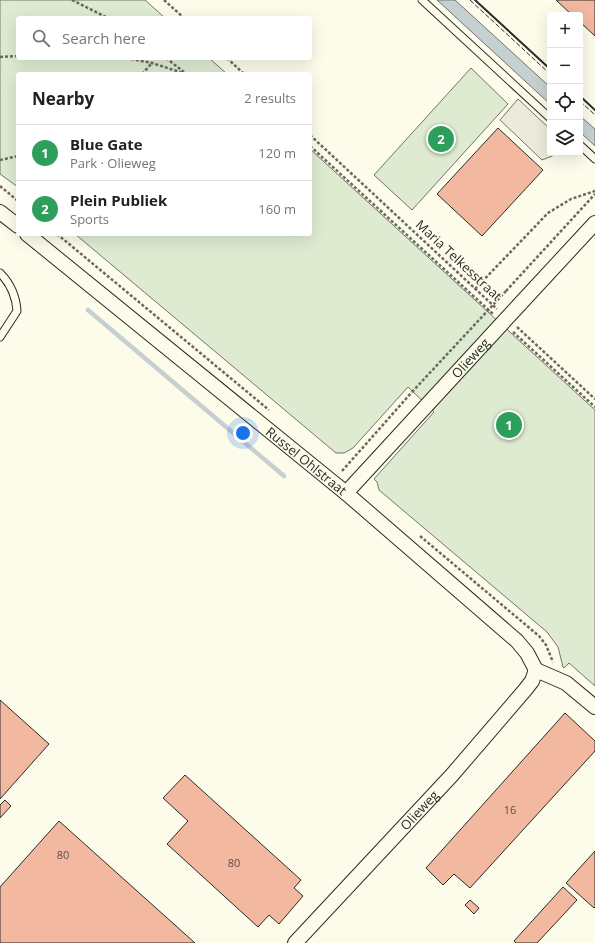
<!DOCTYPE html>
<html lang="en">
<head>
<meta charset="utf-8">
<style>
	body { margin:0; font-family:"Open Sans",sans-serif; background:#f6f6f6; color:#202124 }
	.controls { position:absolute; right:12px; top:12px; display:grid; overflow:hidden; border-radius:4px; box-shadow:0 4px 16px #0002 }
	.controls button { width:36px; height:36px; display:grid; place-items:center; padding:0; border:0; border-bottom:1px solid #e0e0e0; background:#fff; color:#202124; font:20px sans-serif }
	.you { position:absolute; left:243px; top:433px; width:14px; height:14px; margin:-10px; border:3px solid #fff; border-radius:50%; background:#1a73e8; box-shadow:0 0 0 6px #1a73e833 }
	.badge { display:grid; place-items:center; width:26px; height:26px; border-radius:50%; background:#0b8043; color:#fff; font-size:13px; font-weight:700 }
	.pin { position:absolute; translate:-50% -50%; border:2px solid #fff; box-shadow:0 1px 4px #0006 }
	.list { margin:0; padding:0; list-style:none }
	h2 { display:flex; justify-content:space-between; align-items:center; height:52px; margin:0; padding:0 16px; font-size:17px }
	h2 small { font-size:13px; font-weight:400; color:#757577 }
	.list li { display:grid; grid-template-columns:26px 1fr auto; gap:12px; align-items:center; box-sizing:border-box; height:56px; padding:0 16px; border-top:1px solid #e0e0e0 }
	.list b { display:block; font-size:15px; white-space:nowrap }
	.list p { margin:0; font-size:13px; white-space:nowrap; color:#757577 }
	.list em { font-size:13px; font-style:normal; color:#757577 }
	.icon { flex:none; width:22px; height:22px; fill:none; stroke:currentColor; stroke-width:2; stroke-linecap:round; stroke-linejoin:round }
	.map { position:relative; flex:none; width:595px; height:943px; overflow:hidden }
	.search { position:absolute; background:#fff; box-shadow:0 4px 16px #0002; left:16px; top:16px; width:296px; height:44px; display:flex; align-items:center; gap:10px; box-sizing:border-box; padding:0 14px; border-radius:4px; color:#757577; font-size:15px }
	.panel { position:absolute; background:#fff; box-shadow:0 4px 16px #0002; left:16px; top:72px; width:296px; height:164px; border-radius:4px }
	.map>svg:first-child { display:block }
	.green { fill:#deebd1; stroke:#74746e }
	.parking { fill:#eceadb; stroke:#74746e }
	.water { fill:#c7d0d0; stroke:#74746e }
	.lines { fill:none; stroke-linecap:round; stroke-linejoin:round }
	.stream { stroke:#c7d0d0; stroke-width:4.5 }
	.building { fill:#f2b8a0; stroke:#2b2b2b }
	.lane-casing { stroke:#2b2b2b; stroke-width:9 }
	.street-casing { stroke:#2b2b2b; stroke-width:16 }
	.path { stroke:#6a6964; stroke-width:2.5; stroke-dasharray:3 2; stroke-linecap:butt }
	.lane { stroke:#fdfbea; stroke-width:7 }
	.street { stroke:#fdfbea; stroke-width:14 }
	.street-bridge-casing { stroke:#2b2b2b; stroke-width:16; stroke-linecap:butt }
	.path-bridge { stroke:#6a6964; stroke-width:2.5; stroke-dasharray:3 2; stroke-linecap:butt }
	.street-bridge { stroke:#fdfbea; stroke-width:14 }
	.fence { stroke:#2b2b2b; stroke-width:1; stroke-dasharray:5 2; stroke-linecap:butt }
	.wall { stroke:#2b2b2b; stroke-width:2 }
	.labels { text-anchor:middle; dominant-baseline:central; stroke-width:3; stroke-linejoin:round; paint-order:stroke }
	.number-label { font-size:11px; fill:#5d4e48 }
	.street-label { font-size:13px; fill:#2b2b2b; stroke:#fdfbea }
</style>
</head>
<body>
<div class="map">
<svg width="595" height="943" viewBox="0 0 595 943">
	<rect width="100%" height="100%" fill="#fdfbea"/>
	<!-- green -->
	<g class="green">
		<polygon points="0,0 145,0 165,18 18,18 18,58 209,58 227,74 18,74 18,187 0,174"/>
		<polygon points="471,68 508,104 412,210 374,175"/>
		<polygon points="310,149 595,410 595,686 569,663 564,668 563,667 558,647 547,632 379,490 377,482 374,479 434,412 408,387 353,448 344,453 336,453 75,234 310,234"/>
	</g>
	<!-- parking -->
	<polygon class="parking" points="518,99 550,129 550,153 560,153 542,160 500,120"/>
	<!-- water -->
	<g class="water">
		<polygon points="437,0 455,0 550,87 550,104"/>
		<polygon points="580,116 595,129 595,146 580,132"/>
	</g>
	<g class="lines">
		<!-- stream -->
		<polyline class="stream" points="88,310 284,476"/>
	</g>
	<!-- building -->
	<g class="building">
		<polygon points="556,0 595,0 595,36 580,22 580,15 572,15"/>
		<polygon points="498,128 543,170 482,236 437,194"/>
		<polygon points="0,700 49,744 0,799"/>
		<polygon points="565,713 595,741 595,751 470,888 454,874 443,885 426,868"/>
		<polygon points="185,775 301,880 294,888 303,896 279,924 269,915 258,927 167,844 188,821 163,798"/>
		<polygon points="5,800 11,806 0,818 0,805"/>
		<polygon points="59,821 195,943 0,943 0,887"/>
		<polygon points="595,851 595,907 594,908 566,883"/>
		<polygon points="563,887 577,900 537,943 516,943 514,941"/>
		<polygon points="470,900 479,908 474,914 465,905"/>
	</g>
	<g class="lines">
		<!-- lane casing -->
		<g class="lane-casing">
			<g id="lane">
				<polyline points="422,0 550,118"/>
				<polyline points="580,145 595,159"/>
				<path d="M0,273C10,283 16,296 17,311L0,337"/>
			</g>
		</g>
		<!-- street casing -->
		<g class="street-casing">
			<g id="street">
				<polyline points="0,212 18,226"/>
				<path id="s1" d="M27,234L346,493L517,641L527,653L536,670"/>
				<polyline points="520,304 595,223"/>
				<polyline points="346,493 427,405"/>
				<polyline points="536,670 566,683 595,707"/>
				<path id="s2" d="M295,943L452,775L525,690L532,681L536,670"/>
			</g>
		</g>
		<!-- path -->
		<g class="path">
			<polyline points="72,0 108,18"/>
			<polyline points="164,0 184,18"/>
			<polyline points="0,57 18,56"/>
			<polyline points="126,58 152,63 186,74"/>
			<polyline points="166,58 184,72"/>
			<polyline points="227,58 244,74"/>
			<polyline points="142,74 152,63"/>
			<polyline points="310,135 497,309"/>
			<polyline points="310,146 493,314"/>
			<polyline points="0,160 18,156"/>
			<polyline points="0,186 18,201"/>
			<polyline points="57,234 269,410"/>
			<polyline points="475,289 548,213 571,199 595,191"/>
			<polyline points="506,291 595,194"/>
			<polyline points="517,327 595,399"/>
			<polyline points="513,332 595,407"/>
			<polyline points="342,471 412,392"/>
			<polyline points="420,536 539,636 546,645 553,662"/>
		</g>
		<!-- lane -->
		<use href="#lane" class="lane"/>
		<!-- street -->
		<use href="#street" class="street"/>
		<!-- street-bridge casing -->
		<g class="street-bridge-casing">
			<g id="street-bridge">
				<path id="s3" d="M427,405L520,304"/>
			</g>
		</g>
		<!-- path-bridge -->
		<polyline class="path-bridge" points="412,392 506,291"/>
		<!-- street-bridge -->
		<use href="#street-bridge" class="street-bridge"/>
		<!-- fence -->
		<g class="fence">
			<polyline points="470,0 550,74"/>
			<polyline points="580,101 595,115"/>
		</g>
		<!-- wall -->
		<g class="wall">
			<polyline points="475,0 550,69"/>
			<polyline points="580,96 595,110"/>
		</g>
	</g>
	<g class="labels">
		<!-- number labels -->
		<g class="number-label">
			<text x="510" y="809">16</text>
			<text x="63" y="854">80</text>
			<text x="234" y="862">80</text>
		</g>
		<!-- street labels -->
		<g class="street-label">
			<text transform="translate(459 260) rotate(43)">Maria Telkesstraat</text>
			<text stroke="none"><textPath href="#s3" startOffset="64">Olieweg</textPath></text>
			<text stroke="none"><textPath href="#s1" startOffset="360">Russel Ohlstraat</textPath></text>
			<text stroke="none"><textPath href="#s2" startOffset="182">Olieweg</textPath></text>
		</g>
	</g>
</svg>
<div class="controls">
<button>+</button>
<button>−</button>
<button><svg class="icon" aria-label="locate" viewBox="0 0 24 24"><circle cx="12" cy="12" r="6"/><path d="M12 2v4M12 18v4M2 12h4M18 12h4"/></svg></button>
<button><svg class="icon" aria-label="layers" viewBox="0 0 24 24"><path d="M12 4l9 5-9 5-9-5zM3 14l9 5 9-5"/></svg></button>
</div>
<div class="you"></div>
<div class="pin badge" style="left:509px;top:425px;background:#2e9e5b">1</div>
<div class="pin badge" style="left:441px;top:139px;background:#2e9e5b">2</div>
<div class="search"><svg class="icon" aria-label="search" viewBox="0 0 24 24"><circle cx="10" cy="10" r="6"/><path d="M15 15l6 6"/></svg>Search here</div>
<section class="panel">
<h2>Nearby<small>2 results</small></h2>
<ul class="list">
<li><span class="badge" style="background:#2e9e5b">1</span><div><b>Blue Gate</b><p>Park · Olieweg</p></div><em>120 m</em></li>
<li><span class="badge" style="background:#2e9e5b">2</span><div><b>Plein Publiek</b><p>Sports</p></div><em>160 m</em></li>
</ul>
</section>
</div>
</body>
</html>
